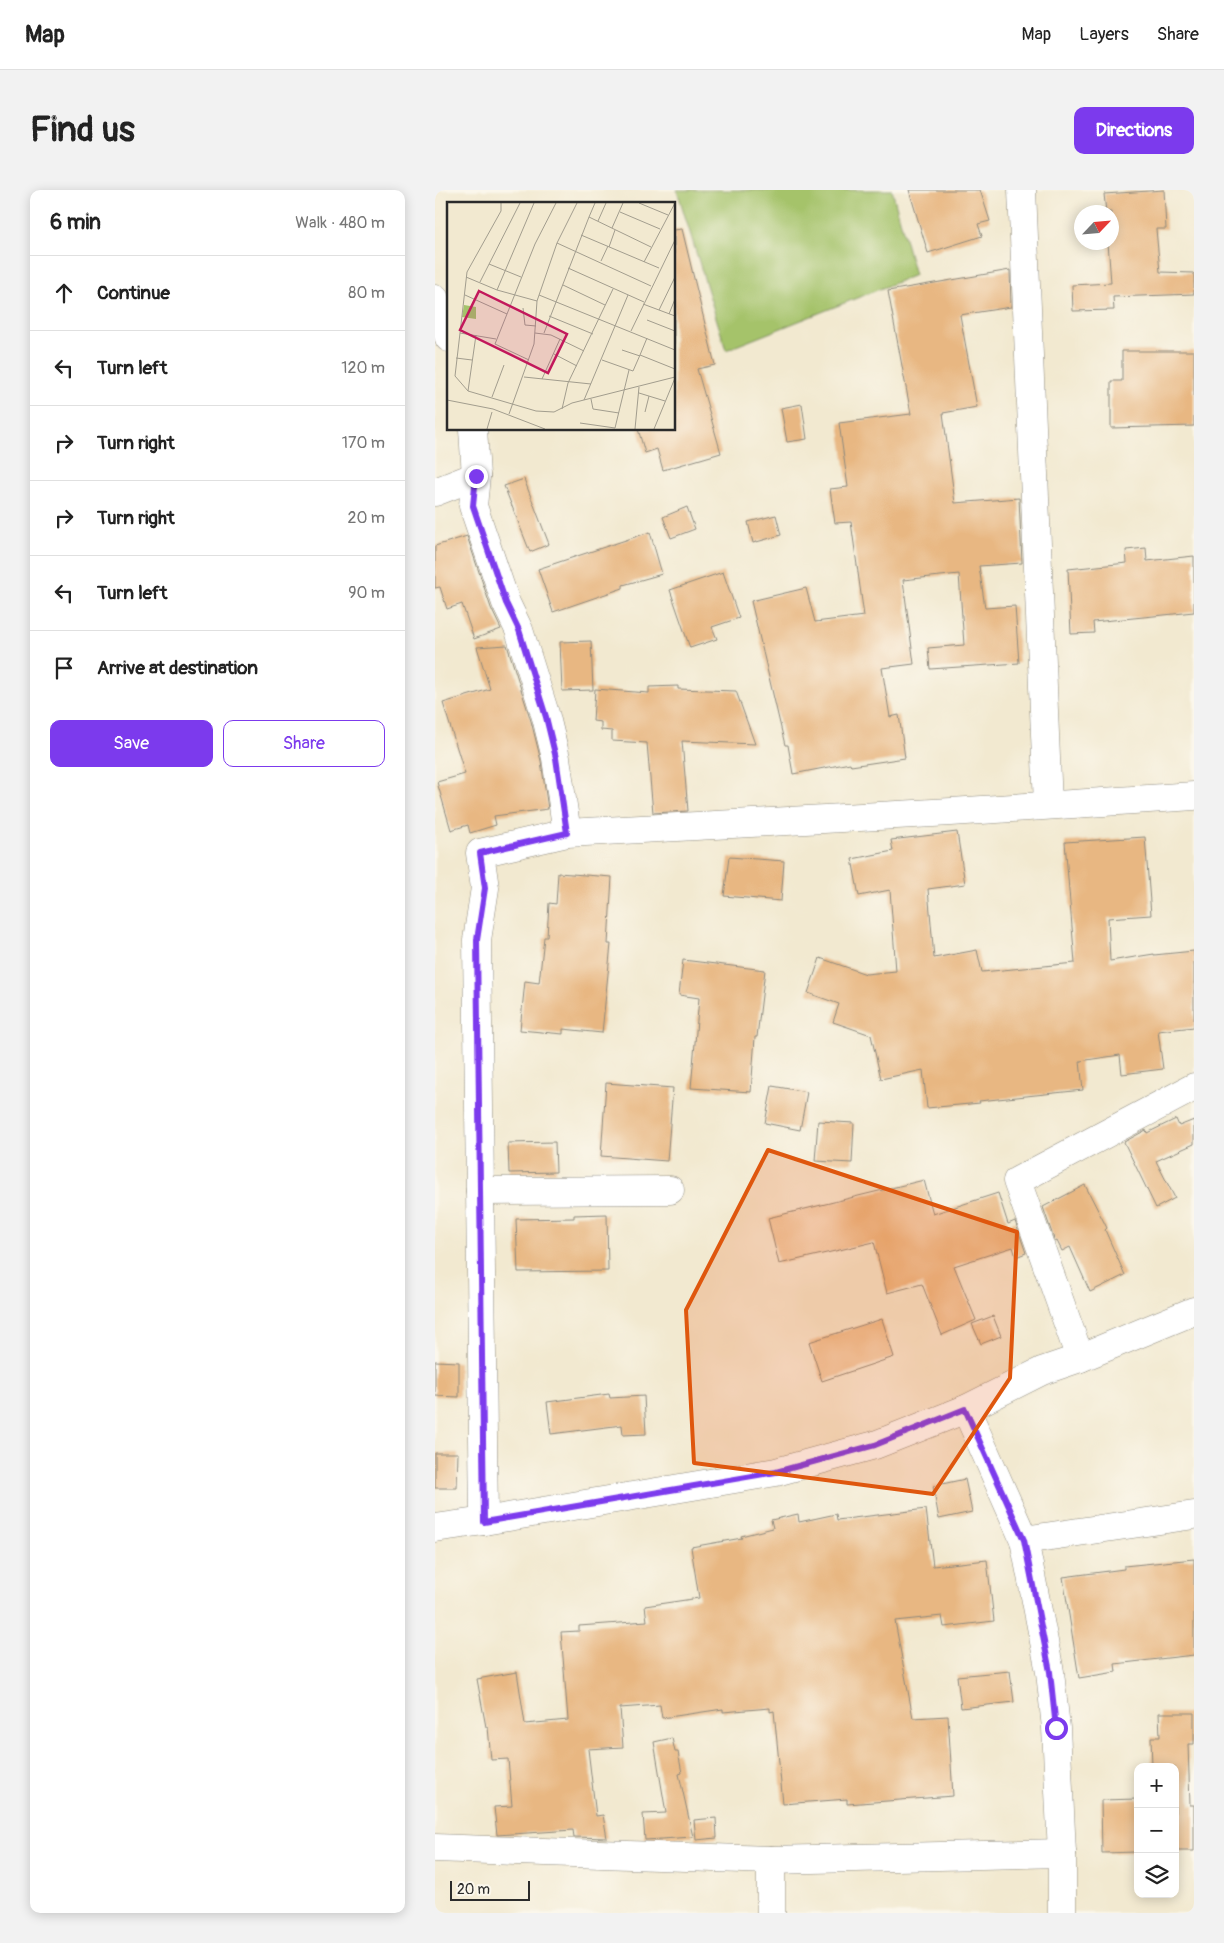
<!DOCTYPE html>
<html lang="en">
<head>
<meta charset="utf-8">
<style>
	body { margin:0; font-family:Pangolin,sans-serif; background:#f2f2f2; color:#222 }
	.controls { position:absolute; right:15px; bottom:15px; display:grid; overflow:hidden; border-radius:10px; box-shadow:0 2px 12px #0003 }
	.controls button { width:45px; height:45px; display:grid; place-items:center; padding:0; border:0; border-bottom:1px solid #e0e0e0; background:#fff; color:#222; font:25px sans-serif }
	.compass { position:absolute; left:639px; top:15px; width:45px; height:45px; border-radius:50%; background:#fff; box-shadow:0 2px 12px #0003; rotate:64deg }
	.scale { position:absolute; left:15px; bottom:12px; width:80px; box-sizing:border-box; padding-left:5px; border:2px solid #2b2b2b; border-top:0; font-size:14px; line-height:18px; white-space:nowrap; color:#2b2b2b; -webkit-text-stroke:4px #fbf7ec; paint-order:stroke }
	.stop { position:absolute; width:15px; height:15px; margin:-11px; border:4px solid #7c3aed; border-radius:50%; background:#fff }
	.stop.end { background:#7c3aed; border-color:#fff; box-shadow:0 1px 5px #0008 }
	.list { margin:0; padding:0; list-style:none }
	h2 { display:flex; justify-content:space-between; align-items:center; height:65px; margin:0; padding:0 20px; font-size:21px }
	h2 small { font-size:16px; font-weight:400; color:#767676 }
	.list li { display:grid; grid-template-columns:32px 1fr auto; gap:15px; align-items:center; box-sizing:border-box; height:75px; padding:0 20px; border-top:1px solid #e0e0e0 }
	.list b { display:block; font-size:19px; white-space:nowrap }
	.list em { font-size:16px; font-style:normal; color:#767676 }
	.actions { display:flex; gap:10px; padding:15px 20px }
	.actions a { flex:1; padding:11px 0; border:1px solid #7c3aed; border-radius:10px; text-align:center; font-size:18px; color:#7c3aed }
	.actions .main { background:#7c3aed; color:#fff }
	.icon { flex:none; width:28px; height:28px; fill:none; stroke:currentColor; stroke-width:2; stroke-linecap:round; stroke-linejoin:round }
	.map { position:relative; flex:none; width:759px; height:1723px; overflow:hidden; border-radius:10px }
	header { display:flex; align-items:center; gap:30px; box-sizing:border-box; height:70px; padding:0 25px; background:#fff; border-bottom:1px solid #e0e0e0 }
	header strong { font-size:24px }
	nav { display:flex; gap:28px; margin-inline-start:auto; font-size:18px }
	.intro { display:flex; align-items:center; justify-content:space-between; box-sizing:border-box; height:120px; padding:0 30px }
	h1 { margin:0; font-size:35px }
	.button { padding:12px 22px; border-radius:10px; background:#7c3aed; color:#fff; font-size:18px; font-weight:700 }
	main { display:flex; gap:30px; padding:0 30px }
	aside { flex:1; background:#fff; border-radius:10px; box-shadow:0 2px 12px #0003 }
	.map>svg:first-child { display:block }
	.green { fill:#a5c36b; stroke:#68774b }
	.building { fill:#e8b782 }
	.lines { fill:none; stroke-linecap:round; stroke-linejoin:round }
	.minor-casing { stroke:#8e8a7e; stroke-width:29 }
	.minor { stroke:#fff; stroke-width:28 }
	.route { stroke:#7c3aed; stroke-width:6 }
	.marked { fill:#df570e; fill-opacity:0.2; stroke:#df570e; stroke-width:4; stroke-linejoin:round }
	.inset-road { fill:none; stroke:#a29d8e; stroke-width:1 }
	.view { fill:#c2185b; fill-opacity:0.15; stroke:#c2185b; stroke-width:2.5 }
	.inset-edge { fill:none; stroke:#2b2b2b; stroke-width:2.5 }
</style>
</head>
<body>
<header>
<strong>Map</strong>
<nav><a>Map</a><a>Layers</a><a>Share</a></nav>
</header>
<div class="intro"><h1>Find us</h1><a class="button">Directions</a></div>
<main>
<aside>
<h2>6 min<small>Walk · 480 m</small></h2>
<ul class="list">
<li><svg class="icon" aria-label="ahead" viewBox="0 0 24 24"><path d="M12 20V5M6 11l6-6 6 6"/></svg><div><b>Continue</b></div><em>80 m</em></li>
<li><svg class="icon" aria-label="left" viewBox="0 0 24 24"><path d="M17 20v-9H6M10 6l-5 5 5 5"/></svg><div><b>Turn left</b></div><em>120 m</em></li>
<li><svg class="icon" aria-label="right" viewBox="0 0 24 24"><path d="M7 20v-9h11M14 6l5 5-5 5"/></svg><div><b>Turn right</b></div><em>170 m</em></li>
<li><svg class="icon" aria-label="right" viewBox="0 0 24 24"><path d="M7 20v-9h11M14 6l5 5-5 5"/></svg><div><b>Turn right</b></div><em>20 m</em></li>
<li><svg class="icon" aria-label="left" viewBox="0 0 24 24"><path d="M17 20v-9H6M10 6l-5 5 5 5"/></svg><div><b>Turn left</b></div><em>90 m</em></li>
<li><svg class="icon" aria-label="arrive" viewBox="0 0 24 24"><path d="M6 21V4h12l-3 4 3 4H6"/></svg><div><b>Arrive at destination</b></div></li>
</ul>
<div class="actions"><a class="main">Save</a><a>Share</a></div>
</aside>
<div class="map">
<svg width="759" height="1723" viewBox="0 0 759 1723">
	<rect width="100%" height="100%" fill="#fbf7ec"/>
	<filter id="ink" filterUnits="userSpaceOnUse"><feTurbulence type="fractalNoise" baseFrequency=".02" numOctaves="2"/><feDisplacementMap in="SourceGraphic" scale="10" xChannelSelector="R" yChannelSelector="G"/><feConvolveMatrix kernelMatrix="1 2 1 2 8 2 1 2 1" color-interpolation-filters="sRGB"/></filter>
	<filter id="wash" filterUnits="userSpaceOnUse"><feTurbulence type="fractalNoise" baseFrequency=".0096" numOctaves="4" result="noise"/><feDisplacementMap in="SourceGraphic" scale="20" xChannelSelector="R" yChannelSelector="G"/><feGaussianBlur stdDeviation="1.12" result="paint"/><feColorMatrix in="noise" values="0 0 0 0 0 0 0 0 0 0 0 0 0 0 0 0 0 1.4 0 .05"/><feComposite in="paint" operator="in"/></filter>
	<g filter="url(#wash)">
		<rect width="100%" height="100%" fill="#f2e9d0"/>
		<!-- green -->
		<polygon class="green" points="242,0 457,0 480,85 291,160"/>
		<g id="blocks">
			<!-- building -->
			<g class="building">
				<polygon points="474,0 545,0 555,31 543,34 547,46 493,63"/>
				<polygon points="729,0 731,39 721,39 725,82 759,83 759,104 678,107 679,120 638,121 637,95 676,93 673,52 676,52 676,22 671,22 669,4"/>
				<polygon points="247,39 280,175 262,179 286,263 228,280 222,259 210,263 203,239 239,239 239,40"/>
				<polygon points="575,80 576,117 525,125 542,217 508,223 520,313 584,308 587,373 544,376 550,418 580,416 584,473 495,479 493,458 529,455 524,384 468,390 479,474 447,478 455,527 464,525 470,568 416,576 415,573 358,584 353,555 350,555 316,411 371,398 380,432 429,426 416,332 400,333 395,299 413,297 404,233 476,224 453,101"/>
				<polygon points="687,161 759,161 759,236 676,238 676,191 687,191"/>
				<polygon points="367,214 372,249 352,252 346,218"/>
				<polygon points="89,289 114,354 95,362 69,296"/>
				<polygon points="252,317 260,339 236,348 228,327"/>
				<polygon points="341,325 346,345 318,353 313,332"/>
				<polygon points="215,342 227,384 188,395 188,398 118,422 103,379"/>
				<polygon points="32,346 56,418 66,439 39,449 27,414 12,419 5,397 0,398 0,356"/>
				<polygon points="711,358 712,371 759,366 759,422 658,432 659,443 636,444 633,379 692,373 691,360"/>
				<polygon points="288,382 304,428 277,437 282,449 255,458 235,400"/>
				<polygon points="156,451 158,500 127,501 125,452"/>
				<polygon points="72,455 96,531 106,571 113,619 59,626 61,635 35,643 33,635 16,640 2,592 30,584 8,513 55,499 42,457"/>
				<polygon points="243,496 243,499 301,501 320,554 247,551 253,621 218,623 212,553 177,551 177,541 166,540 166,532 158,531 160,499 214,503 214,497"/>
				<polygon points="522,642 530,694 493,699 499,768 542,760 547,782 640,773 630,652 710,647 716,725 673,728 675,771 719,764 719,765 759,761 759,837 723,841 728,879 687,884 685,865 645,871 648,900 544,911 545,913 492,918 488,880 446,889 436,845 398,832 404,814 373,803 385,768 431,784 461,781 455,700 424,706 417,669 458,661 456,650"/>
				<polygon points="294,667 349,671 346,711 289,706"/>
				<polygon points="123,683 177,687 173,754 176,754 167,843 128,839 128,844 85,840 90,791 104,793 109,747 112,747 114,713 121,714"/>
				<polygon points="248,770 330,780 322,847 320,847 316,902 256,898 264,808 244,805"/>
				<polygon points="171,893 238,898 232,971 166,966"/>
				<polygon points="337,896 372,902 365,940 330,933"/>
				<polygon points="741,929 744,936 759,930 759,954 721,971 740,1008 721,1018 689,952 711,940 712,943"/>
				<polygon points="383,931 419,933 417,973 380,971"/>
				<polygon points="120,952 121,982 74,983 73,953"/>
				<polygon points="489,990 498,1024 563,1003 573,1034 580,1031 591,1063 581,1067 578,1057 519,1076 541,1130 507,1145 487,1094 452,1103 439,1052 344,1074 333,1028"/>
				<polygon points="650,995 672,1038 670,1040 690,1085 655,1102 635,1057 627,1061 622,1051 620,1052 608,1017"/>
				<polygon points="172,1024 173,1081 83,1082 81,1029 139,1028 139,1025"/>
				<polygon points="558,1126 566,1146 546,1154 537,1134"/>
				<polygon points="447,1129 459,1167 387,1191 374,1152"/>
				<polygon points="0,1171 24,1172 24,1207 0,1206"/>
				<polygon points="174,1204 175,1208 209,1206 211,1244 188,1245 187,1235 116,1244 112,1212"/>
				<polygon points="0,1263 23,1263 22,1298 0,1298"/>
				<polygon points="530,1289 537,1322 504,1329 498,1296"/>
				<polygon points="491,1319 498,1376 552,1370 559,1431 509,1437 507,1426 460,1431 478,1528 513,1526 518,1606 412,1614 412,1609 348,1614 339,1521 335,1522 335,1518 288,1522 288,1519 227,1528 225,1515 185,1518 188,1557 153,1559 161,1626 168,1625 172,1648 139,1647 138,1640 62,1645 59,1617 77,1616 73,1569 56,1570 53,1537 51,1537 42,1489 82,1482 90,1534 133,1530 126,1442 144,1441 144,1436 212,1431 210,1416 264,1408 256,1357 307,1348 306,1346 338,1338 336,1330 363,1324 364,1332 401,1324 402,1330"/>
				<polygon points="759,1369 759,1465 680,1474 681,1482 644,1488 628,1387 689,1379 689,1376"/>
				<polygon points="575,1481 579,1512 526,1518 522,1486"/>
				<polygon points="724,1523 759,1523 759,1554 753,1554 755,1615 759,1615 759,1661 740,1661 740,1577 717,1577 716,1547 725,1547"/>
				<polygon points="237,1548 240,1562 243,1562 247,1583 244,1584 258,1647 210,1650 208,1624 231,1623 219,1552"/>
				<polygon points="703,1609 703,1662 667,1663 666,1610"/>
				<polygon points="281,1628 282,1648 261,1650 259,1630"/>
			</g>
		</g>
	</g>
	<g filter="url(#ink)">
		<use href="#blocks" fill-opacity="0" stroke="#8e8a7e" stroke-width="1"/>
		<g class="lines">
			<!-- minor casing -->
			<g class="minor-casing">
				<g id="minor">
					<polyline points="587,0 613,615"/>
					<polyline points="0,109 14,148"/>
					<polyline points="38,239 41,286 38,316 71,413 84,440 111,527 121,568 132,643"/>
					<polyline points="0,302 41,286"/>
					<polyline points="45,1001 235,1000"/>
					<polyline points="645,1168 582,991 759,897"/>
					<polyline points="531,1219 589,1350 615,1482 621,1538 627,1663 627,1723"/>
					<polyline points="49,1331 42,750 50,698 45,663 132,643 516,622 759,606"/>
					<polyline points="0,1338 49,1331 341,1282 440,1255 531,1219 607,1181 645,1168 759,1121"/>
					<polyline points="589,1350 759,1325"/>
					<polyline points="0,1658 336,1670 627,1663"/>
					<polyline points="336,1670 336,1723"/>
				</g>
			</g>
			<!-- minor -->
			<use href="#minor" class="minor"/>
		</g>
	</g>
	<g class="lines" filter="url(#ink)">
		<!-- route -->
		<polyline class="route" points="41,286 38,316 71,413 84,440 111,527 121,568 132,643 45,663 50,698 42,750 49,1332 341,1282 440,1255 530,1219 589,1350 615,1482 621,1538"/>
	</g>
	<!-- marked area -->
	<path class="marked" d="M333,960L582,1042L575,1188L498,1304L259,1273L251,1120Z"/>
	<!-- overview -->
	<g transform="translate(12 12)">
		<rect width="228" height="228" fill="#f2e9d0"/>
		<path d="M17,103L29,105V117L15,115Z" fill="#a5c36b"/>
		<path class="inset-road" d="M192,1L221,13M173,10L213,27M142,15L148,1M151,19L159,1M165,26L176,1M134,33L212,66M110,41L130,1M162,45L168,28M154,59L161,44M197,60L228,1M42,62L74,75M121,66L197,100M19,75L50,88L90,99M33,80L73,1M116,83L158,103M50,88L87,1M18,93L60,112M92,93L228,148M196,102L228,114M76,106L78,123L89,124M212,108L228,75M222,112L228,97M102,114L146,132M200,118L228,129M184,129L228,38M13,131L20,70L54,9V1M88,131L104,133L137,149M97,131L142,15L204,45M29,133L21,189L89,209L107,210L125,201L228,175M200,136L193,153L228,167M175,148L193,154M107,152L130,164M9,156L25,158M82,158L48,142L88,42L109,1M155,158L186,169L193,153M77,175L144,182M95,177L113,137M21,189L8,174L13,131L49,137M192,191L218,199M45,195L57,163M144,197L146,207L172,211M0,198L46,207L98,227M137,198L181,93M115,207L121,181L166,87M198,210L202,194M62,212L87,142L90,99L110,41L204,84M133,221L168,226L182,168M40,227L45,210M188,227L192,185M207,227L228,176"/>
		<path class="view" d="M32,89L120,132L101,171L13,128Z"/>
		<rect width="228" height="228" class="inset-edge"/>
	</g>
</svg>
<div class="controls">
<button>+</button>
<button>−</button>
<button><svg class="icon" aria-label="layers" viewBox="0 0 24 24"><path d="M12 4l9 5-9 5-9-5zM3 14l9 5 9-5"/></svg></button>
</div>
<svg class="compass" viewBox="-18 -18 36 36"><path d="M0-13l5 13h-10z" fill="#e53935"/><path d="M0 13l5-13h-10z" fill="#767676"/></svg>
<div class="scale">20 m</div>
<div class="stop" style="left:621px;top:1538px"></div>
<div class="stop end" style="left:41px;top:286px"></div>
</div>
</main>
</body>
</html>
